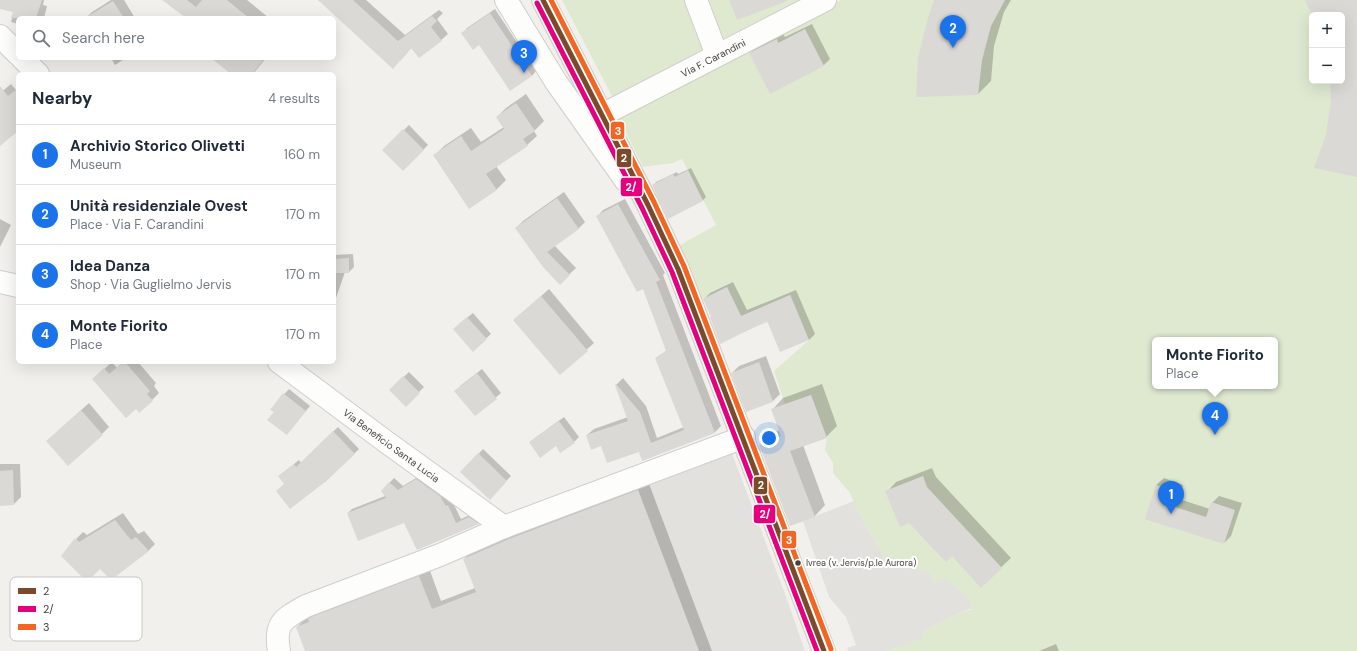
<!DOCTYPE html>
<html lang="en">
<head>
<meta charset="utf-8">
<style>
	body { margin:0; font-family:"DM Sans",sans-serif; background:#f2f2f3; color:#1f2937 }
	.controls { position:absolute; right:12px; top:12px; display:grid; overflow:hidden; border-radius:6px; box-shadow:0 4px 16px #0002 }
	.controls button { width:36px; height:36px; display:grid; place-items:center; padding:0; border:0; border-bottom:1px solid #e0e1e3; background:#fff; color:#1f2937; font:20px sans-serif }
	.you { position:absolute; left:769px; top:438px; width:14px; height:14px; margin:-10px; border:3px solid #fff; border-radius:50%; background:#1a73e8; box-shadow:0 0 0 6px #1a73e833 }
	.badge { display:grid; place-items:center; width:26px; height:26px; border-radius:50%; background:#1a73e8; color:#fff; font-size:13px; font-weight:700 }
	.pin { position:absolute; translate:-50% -33px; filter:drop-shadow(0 1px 2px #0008) }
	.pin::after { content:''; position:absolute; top:21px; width:14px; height:12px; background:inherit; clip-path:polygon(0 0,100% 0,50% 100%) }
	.popup { position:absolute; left:1152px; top:337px; width:126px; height:52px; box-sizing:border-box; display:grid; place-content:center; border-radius:6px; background:#fff; filter:drop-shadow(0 1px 3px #0005); font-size:13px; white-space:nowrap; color:#747a83 }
	.popup b { font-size:15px; color:#1f2937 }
	.popup::after { content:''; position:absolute; left:50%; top:100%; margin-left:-8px; border:8px solid transparent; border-top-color:#fff }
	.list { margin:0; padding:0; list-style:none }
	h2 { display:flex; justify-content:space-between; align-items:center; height:52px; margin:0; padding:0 16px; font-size:17px }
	h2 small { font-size:13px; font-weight:400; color:#747a83 }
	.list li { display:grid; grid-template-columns:26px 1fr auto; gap:12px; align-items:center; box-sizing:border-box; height:60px; padding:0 16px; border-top:1px solid #e0e1e3 }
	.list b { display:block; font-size:15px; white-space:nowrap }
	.list p { margin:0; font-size:13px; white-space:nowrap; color:#747a83 }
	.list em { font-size:13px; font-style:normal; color:#747a83 }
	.icon { flex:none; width:22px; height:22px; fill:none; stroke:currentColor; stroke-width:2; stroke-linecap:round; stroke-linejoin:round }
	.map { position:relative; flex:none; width:1357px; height:651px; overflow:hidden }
	.search { position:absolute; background:#fff; box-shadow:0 4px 16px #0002; left:16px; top:16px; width:320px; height:44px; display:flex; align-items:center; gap:10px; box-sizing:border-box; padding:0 14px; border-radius:6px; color:#747a83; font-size:15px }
	.panel { position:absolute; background:#fff; box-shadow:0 4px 16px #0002; left:16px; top:72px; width:320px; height:292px; border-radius:6px }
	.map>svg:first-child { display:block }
	.green { fill:#dfe9d0; fill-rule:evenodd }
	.parking { fill:#e3e1de }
	.shadow { fill:#0003 }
	.building { fill:#dbd9d5 }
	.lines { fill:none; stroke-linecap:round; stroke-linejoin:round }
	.minor-casing { stroke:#d0cecb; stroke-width:24 }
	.major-casing { stroke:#d2ccbd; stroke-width:24 }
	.minor { stroke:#fdfdfc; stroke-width:22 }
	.major { stroke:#f0ede6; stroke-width:22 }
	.bus-1-casing { stroke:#fff; stroke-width:8 }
	.bus-2-casing { stroke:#fff; stroke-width:8 }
	.bus-3-casing { stroke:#fff; stroke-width:8 }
	.bus-1 { stroke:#7a4b2a; stroke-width:5 }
	.bus-2 { stroke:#e5007d; stroke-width:5 }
	.bus-3 { stroke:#f26522; stroke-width:5 }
	.bus-dot { fill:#474239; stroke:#fff; stroke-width:1.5 }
	.labels { text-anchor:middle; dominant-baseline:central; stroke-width:4; stroke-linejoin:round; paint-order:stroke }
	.bus-label { font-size:9px; fill:#474239; stroke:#fff; text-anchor:start }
	.street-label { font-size:10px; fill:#474239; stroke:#fff }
	.key { fill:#fff; stroke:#c8c6c4; stroke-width:1 }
	.key-label { font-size:11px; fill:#474239 }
	.line-badge { stroke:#fff; stroke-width:1.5 }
	.badge-label { font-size:11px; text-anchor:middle; font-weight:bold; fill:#fff }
</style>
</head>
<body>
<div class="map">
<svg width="1357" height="651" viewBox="0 0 1357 651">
	<rect width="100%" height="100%" fill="#f2f0ed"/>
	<!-- green -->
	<g class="green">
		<polygon points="562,0 687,0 706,50 613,98"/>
		<polygon points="709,0 801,0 723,39"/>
		<path d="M841,0H1357V651H887L921,639L924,631L953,616L972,609L934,583L930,572L887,563L857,510L850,493L833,473V463L825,450L827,438L811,395L785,404L774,371L809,340L791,295L762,307L768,322L748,330L727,287L702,299L680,245L716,225L682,159L673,163L643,167L618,117ZM1312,15H1342V81H1312ZM1155,340H1275V386H1155Z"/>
	</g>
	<!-- parking -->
	<g class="parking">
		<polygon points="732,453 788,602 805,651 699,651 638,489"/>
		<polygon points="854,501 857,510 887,563 930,572 934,583 945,579 968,598 972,608 953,616 924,631 922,639 887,651 848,651 847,648 856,645 846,617 829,597 803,521"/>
	</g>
	<!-- shadow -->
	<g class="shadow">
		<polygon points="0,0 44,0 43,5 47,6 44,18 18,18 18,24 11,22 14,12 0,8"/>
		<polygon points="111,0 124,0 135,18 86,18 92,12"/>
		<polygon points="167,0 247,0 269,18 188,18"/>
		<polygon points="320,0 366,0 405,35 439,10 443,13 437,19 448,34 441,40 412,47 400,61"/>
		<polygon points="936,0 1011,0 1004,12 994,46 991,81 978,94"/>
		<polygon points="495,9 536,71 532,76 463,33 467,28"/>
		<polygon points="812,24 830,59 824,65 750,53 757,47 783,34 785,37"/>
		<polygon points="111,58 126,58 115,65"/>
		<polygon points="213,58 266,58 253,74 233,74"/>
		<polygon points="11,84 16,90 18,88 18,130 0,144 0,93"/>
		<polygon points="526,94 544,121 534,131 537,136 527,145 496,166 506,180 497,189 470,207 435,155 444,146 471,128 481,142 504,127 497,117 506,108"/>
		<polygon points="409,125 428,145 403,170 384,150"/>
		<polygon points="691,168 706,197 703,200 669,218 653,185 656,182 677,172 678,174"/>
		<polygon points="564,192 585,222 578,229 554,245 576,268 560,283 516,228 523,221"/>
		<polygon points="625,199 665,273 663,275 721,426 715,432 639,450 602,445 587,435 594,429 628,417 616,385 623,378 646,406 657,438 684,427 656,359 667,350 643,288 597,217 603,210"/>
		<polygon points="0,219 11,225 0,247"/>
		<polygon points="353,254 354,267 349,272 345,272 336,298 334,300 334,255"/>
		<polygon points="733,282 747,310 796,290 815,334 809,340 768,320 712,316 704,299 710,293"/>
		<polygon points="549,289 594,343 560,373 514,320"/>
		<polygon points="473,313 491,334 473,350 459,324"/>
		<polygon points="766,356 780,394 773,401 732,373 739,366"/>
		<polygon points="112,362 117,368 123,362 138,362 156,383 154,386 159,393 152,400 101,372"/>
		<polygon points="482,369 501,393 475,415 460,386"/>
		<polygon points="409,372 424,387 406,405 390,390"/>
		<polygon points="822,384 837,426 826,437 803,445 825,505 815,516 790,525 760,445 770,434 780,430 773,409 783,398"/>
		<polygon points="289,389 310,406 291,429 271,409"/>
		<polygon points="89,403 109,427 102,434 47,441"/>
		<polygon points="564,417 579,437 574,442 556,445 530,442 535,438"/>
		<polygon points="338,427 359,449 325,482 285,484 279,476 299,460 301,463"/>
		<polygon points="483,449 511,476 489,498 462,472"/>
		<polygon points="0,464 20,464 21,497 14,504 0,505"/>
		<polygon points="932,468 936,477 1011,558 981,586 952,555 887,492 896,482"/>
		<polygon points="421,475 452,501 461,519 474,513 483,519 478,523 418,549 405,521 348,513 352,509 385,496 382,491 394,478 403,486"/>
		<polygon points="1164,478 1183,485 1179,499 1210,509 1212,503 1219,496 1242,503 1231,536 1224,543 1146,519 1156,485"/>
		<polygon points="648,481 712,651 306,651 297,627 306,618 313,615 318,610 429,568 441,601 475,588 464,559 474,549"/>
		<polygon points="123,513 138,534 144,531 155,544 148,551 100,567 76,539 83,532 87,535"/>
		<polygon points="1056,644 1059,651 1039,651"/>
	</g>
	<!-- building -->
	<g class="building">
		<polygon points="0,0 42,0 36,18 11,18 13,12 0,9"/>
		<polygon points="162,0 187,0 196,7 202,0 227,0 249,18 186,18"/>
		<polygon points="318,0 353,0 398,41 432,16 437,21 431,27 442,41 419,58 411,48 393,69"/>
		<polygon points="729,0 787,0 787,1 737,20"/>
		<polygon points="934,0 1005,0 991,26 982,60 978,95 916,97 918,58 928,18"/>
		<polygon points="1305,0 1357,0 1357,177 1314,168 1326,135 1331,100 1330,81 1342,81 1342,15 1312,15"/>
		<polygon points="113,1 124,18 85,18"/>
		<polygon points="490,13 532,76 510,91 479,45 473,50 461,33"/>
		<polygon points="805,29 824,66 770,94 749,53 777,39 778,43"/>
		<polygon points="211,58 265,58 252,74 231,74"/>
		<polygon points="0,86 8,96 18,88 18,131 0,146"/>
		<polygon points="516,103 535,131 523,139 528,146 486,174 497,190 469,209 433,155 461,136 471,151 504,129 496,117"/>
		<polygon points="403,129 424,150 403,171 382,150"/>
		<polygon points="688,170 703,201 668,219 652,185 673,174 675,177"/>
		<polygon points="557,198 579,229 547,252 570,275 560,285 543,267 515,228"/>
		<polygon points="618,204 660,280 656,282 715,433 642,461 639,452 607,463 601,446 591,450 586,435 628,421 615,385 616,384 640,412 651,443 684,430 655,358 666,351 643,289 637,292 596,216"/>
		<polygon points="349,258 349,273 334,273 334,259"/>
		<polygon points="727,287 741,316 790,295 809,340 780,352 767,321 720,344 710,317 711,317 703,299"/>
		<polygon points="541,296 588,351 560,375 513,320"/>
		<polygon points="467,317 487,339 473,352 453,329"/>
		<polygon points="123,362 125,362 150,391 147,394 153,401 139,413 136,409 126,418 92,379 104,368 109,374"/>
		<polygon points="759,362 773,402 746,412 731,373"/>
		<polygon points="477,373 497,399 475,416 454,391"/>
		<polygon points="403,376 420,393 406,407 389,390"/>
		<polygon points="283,393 306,411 287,435 267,420 274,412 270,410"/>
		<polygon points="811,395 827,438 790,451 815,517 790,526 759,445 781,436 771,409"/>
		<polygon points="81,410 103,435 68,466 46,441"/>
		<polygon points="559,421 575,443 560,453 556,446 540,458 529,442"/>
		<polygon points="333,431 355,454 325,482 290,509 276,491 284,484 278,476 294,464 296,467"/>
		<polygon points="478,453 507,481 490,500 460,472"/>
		<polygon points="13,470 14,505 0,506 0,471"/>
		<polygon points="923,476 927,487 1002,568 981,588 952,556 946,562 909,523 900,527 885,491"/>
		<polygon points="416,479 440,496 446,506 448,505 456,523 469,517 479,524 417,550 404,523 358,541 347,513 386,498 381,491 389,482 398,490"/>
		<polygon points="1156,485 1177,492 1172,506 1206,517 1211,502 1235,510 1224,544 1145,519"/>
		<polygon points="638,490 699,651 305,651 296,627 309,622 308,619 311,617 419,576 432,609 476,592 463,559 509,539"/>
		<polygon points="115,520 131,540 136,537 149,551 111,580 100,569 87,582 61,556 75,538 79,542"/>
	</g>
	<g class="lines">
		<!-- minor casing -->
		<g class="minor-casing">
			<g id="minor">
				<polyline points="506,0 556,82 626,181 637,185"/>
				<polyline points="696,0 717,55"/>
				<polyline points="0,36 18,54"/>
				<polyline points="22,58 38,74"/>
				<path id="s1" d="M602,115L825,0"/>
				<polyline points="0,282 18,286"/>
				<path id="s2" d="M279,362L385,441L504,527"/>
				<path d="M279,651C274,623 283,619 306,606L440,555L504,527L744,437"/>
			</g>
		</g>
		<!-- major casing -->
		<g class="major-casing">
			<polyline id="major" points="543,0 648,205 678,269 824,651"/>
		</g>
		<!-- minor -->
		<use href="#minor" class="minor"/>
		<!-- major -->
		<use href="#major" class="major"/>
		<!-- bus-1 casing -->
		<g class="bus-1-casing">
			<polyline id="bus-1" points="543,0 648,205 678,269 824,651"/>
		</g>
		<!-- bus-2 casing -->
		<g class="bus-2-casing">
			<polyline id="bus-2" points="537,3 642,208 672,272 817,651"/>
		</g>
		<!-- bus-3 casing -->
		<g class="bus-3-casing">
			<polyline id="bus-3" points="551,0 654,202 684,266 831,649"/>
		</g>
		<!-- bus-1 -->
		<use href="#bus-1" class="bus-1"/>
		<!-- bus-2 -->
		<use href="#bus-2" class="bus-2"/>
		<!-- bus-3 -->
		<use href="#bus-3" class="bus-3"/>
	</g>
	<!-- markers -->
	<circle class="bus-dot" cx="798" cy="563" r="3.5"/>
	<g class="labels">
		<!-- bus labels -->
		<g class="bus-label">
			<text x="806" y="563">Ivrea (v. Jervis/p.le Aurora)</text>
		</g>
		<!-- street labels -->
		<g class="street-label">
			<text stroke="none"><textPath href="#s1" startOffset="125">Via F. Carandini</textPath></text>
			<text stroke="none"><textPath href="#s2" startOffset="140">Via Beneficio Santa Lucia</textPath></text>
		</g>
	</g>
	<!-- legend -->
	<rect x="10" y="577" width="132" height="64" rx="6" class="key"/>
	<rect x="18" y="588" width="18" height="6" fill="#7a4b2a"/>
	<rect x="18" y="606" width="18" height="6" fill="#e5007d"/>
	<rect x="18" y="624" width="18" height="6" fill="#f26522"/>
	<g class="key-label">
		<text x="43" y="595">2</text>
		<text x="43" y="613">2/</text>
		<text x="43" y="631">3</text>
	</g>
	<g class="line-badge">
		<rect x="610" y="121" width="15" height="19" rx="4" fill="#f26522"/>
		<rect x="616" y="148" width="16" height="20" rx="4" fill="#7a4b2a"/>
		<rect x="620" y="177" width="23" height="20" rx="4" fill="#e5007d"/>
		<rect x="753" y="476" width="15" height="19" rx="4" fill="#7a4b2a"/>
		<rect x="753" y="504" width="23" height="20" rx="4" fill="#e5007d"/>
		<rect x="781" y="530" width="16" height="19" rx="4" fill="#f26522"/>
	</g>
	<g class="badge-label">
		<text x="618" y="135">3</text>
		<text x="624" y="162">2</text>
		<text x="631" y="191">2/</text>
		<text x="761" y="489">2</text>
		<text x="765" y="518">2/</text>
		<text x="789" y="544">3</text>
	</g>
</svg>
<div class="controls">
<button>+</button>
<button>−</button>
</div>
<div class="you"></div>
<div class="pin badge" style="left:1171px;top:514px">1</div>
<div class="pin badge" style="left:953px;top:48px">2</div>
<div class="pin badge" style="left:524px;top:73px">3</div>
<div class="pin badge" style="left:1215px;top:435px">4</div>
<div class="popup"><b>Monte Fiorito</b>Place</div>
<div class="search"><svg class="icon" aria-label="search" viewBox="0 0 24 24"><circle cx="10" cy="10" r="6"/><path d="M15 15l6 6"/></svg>Search here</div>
<section class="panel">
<h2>Nearby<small>4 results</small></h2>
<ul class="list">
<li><span class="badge">1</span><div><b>Archivio Storico Olivetti</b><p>Museum</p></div><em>160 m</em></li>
<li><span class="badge">2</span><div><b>Unità residenziale Ovest</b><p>Place · Via F. Carandini</p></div><em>170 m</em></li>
<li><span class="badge">3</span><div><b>Idea Danza</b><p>Shop · Via Guglielmo Jervis</p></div><em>170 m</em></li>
<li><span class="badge">4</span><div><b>Monte Fiorito</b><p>Place</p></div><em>170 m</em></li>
</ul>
</section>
</div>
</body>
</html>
